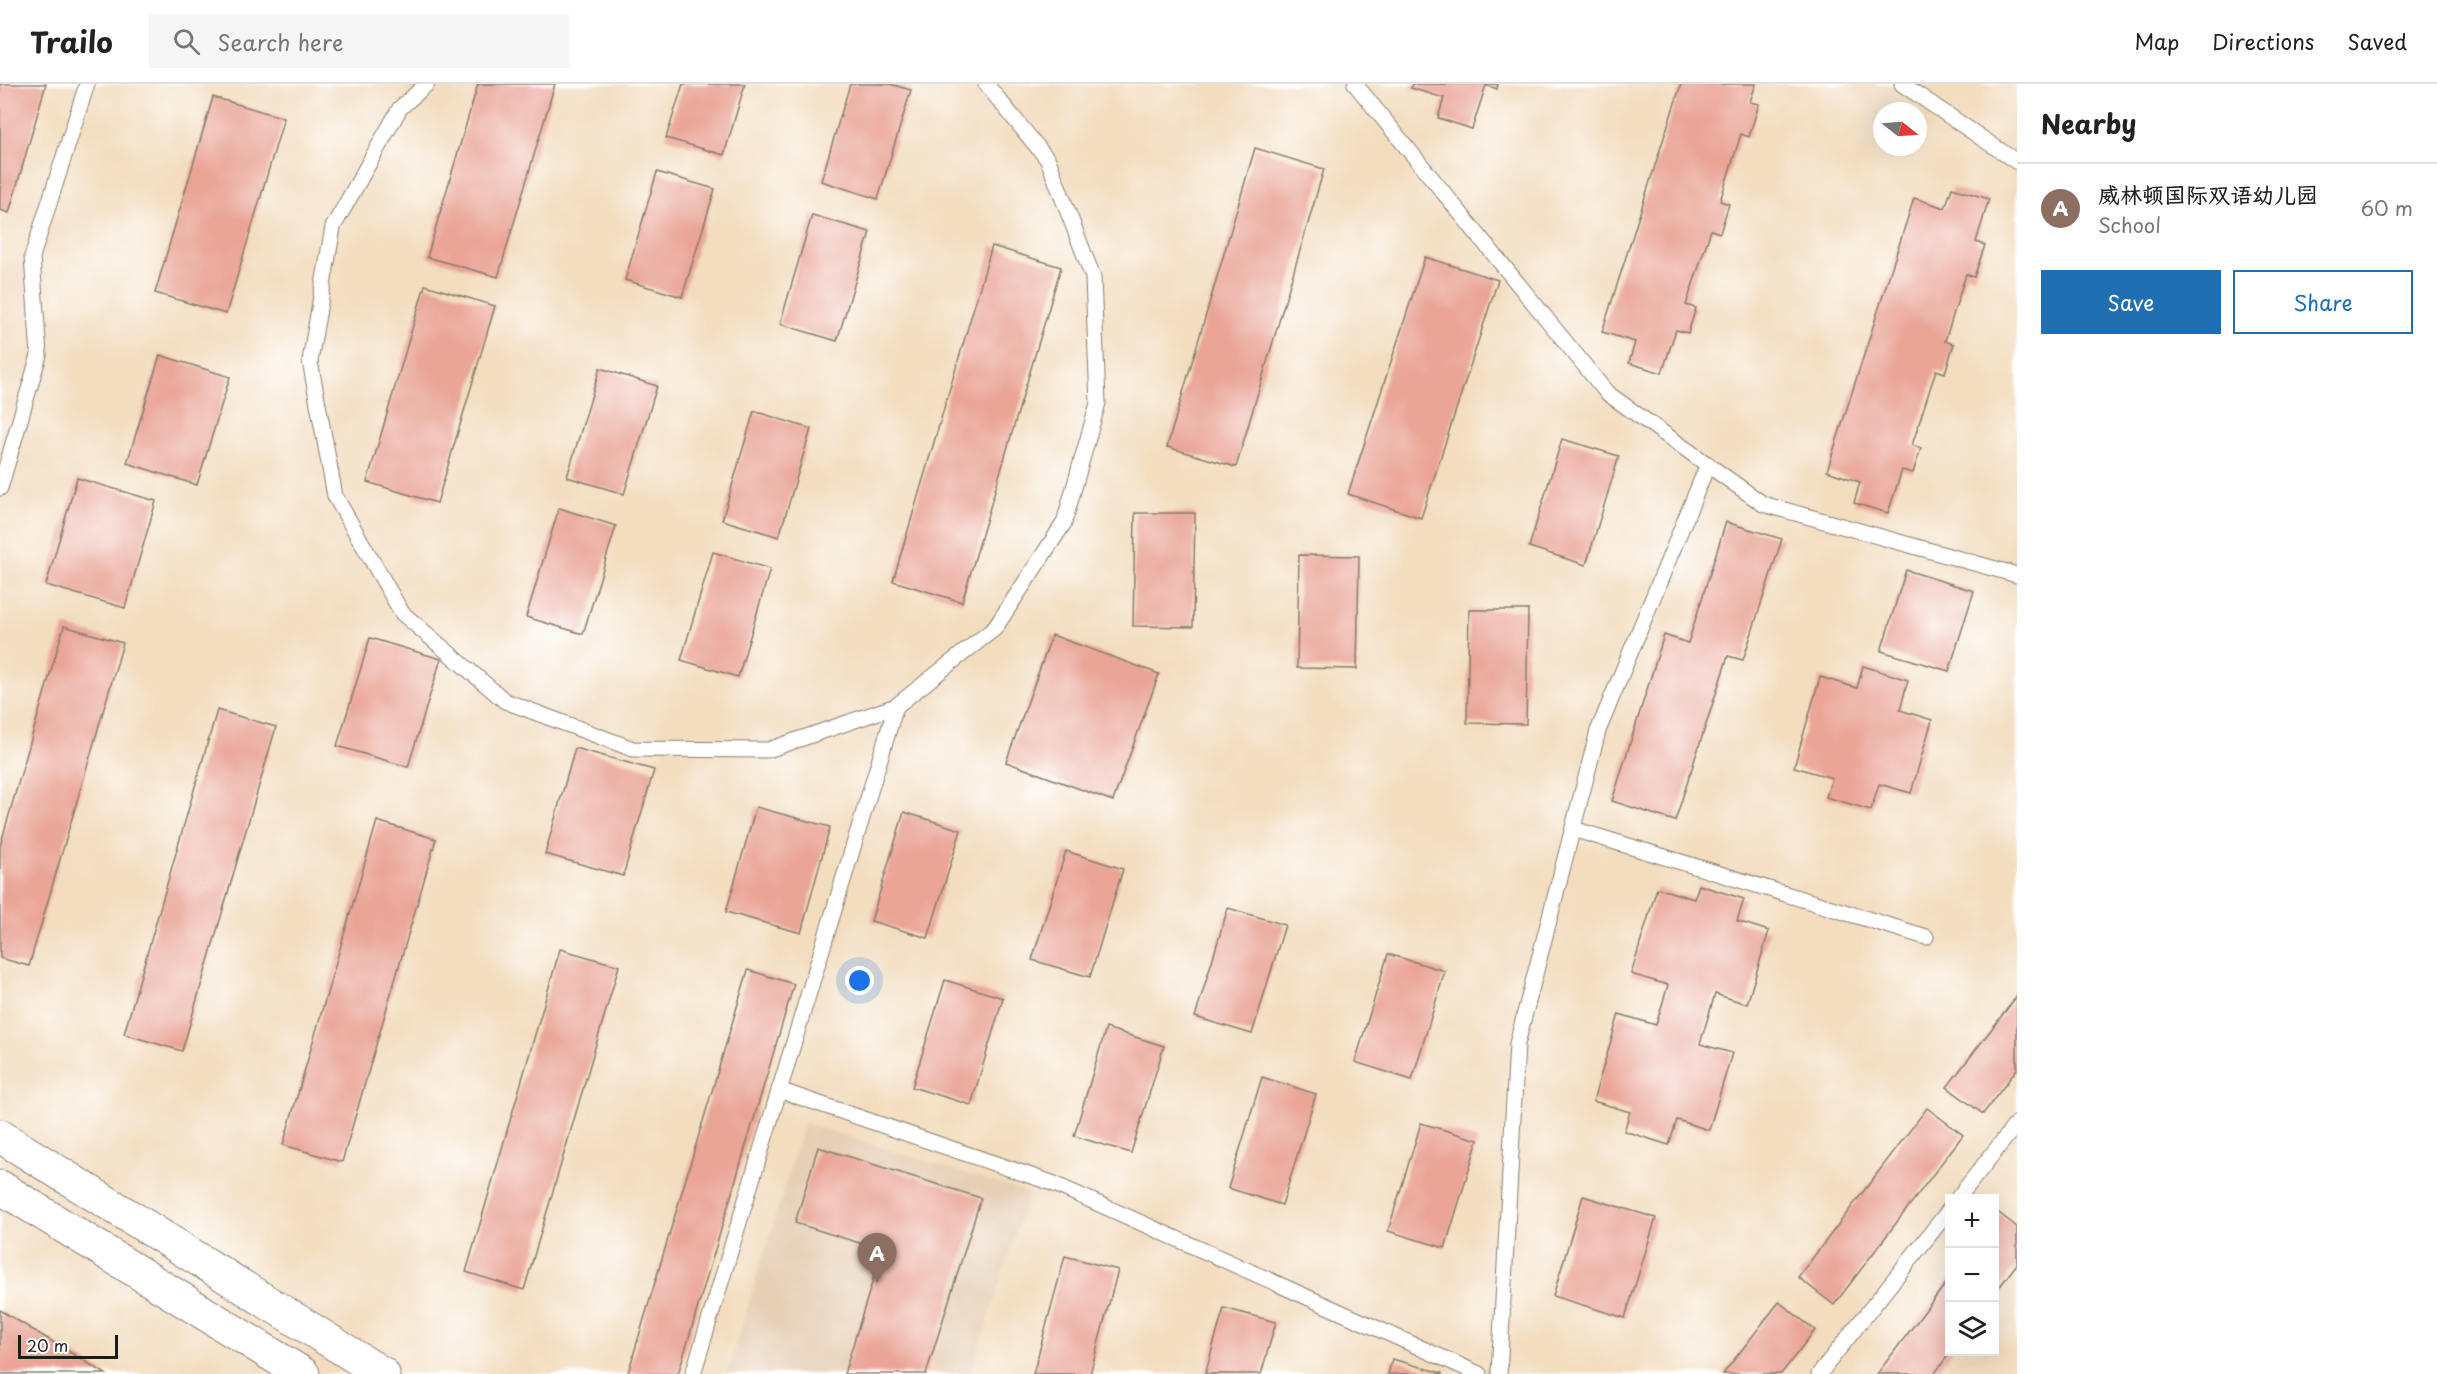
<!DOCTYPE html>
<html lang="en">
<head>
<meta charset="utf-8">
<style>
	body { margin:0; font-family:"Playpen Sans","LXGW WenKai TC",sans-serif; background:#f6f6f6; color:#222 }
	.controls { position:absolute; right:18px; bottom:18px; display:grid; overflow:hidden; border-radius:0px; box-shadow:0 6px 24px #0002 }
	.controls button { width:54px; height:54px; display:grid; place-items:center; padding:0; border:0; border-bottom:2px solid #e0e0e0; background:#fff; color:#222; font:30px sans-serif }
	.compass { position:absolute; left:1873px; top:18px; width:54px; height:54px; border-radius:50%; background:#fff; box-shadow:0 6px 24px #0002; rotate:107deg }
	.scale { position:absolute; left:18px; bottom:15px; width:100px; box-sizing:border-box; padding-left:6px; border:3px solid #1c1c1c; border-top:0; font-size:16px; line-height:21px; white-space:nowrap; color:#1c1c1c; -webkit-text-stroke:4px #fff; paint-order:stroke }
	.you { position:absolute; left:860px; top:897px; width:21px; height:21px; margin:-15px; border:4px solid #fff; border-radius:50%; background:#1a73e8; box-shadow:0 0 0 9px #1a73e833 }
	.badge { display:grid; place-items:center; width:39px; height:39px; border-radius:50%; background:#1f6fb2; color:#fff; font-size:20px; font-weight:700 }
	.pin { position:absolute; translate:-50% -50px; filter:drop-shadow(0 2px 3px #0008) }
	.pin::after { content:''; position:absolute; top:32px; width:21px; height:18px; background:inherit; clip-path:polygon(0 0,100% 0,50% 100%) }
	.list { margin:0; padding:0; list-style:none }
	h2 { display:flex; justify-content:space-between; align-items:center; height:78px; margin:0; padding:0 24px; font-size:26px }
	h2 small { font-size:20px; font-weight:400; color:#767676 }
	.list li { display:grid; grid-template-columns:39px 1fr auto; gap:18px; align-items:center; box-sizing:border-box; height:90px; padding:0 24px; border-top:2px solid #e0e0e0 }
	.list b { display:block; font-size:22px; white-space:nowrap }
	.list p { margin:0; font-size:20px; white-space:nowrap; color:#767676 }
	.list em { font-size:20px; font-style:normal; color:#767676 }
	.actions { display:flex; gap:12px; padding:18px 24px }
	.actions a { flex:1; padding:14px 0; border:2px solid #1f6fb2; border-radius:0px; text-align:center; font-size:21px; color:#1f6fb2 }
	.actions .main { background:#1f6fb2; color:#fff }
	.icon { flex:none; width:33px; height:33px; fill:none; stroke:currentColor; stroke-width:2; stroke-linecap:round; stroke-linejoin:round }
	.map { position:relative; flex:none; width:2017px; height:1290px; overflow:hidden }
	header { display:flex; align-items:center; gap:36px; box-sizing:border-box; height:84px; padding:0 30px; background:#fff; border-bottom:2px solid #e0e0e0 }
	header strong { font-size:28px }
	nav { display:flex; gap:33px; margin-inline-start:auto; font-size:21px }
	.search { width:420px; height:54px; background:#f6f6f6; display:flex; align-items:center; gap:15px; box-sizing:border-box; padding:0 21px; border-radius:0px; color:#767676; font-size:22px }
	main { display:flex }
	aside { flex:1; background:#fff }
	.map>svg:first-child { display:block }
	.built { fill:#e6cfb5 }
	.building { fill:#eaa597 }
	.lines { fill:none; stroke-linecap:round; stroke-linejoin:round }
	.lane-casing { stroke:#887c6e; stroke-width:17 }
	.secondary-casing { stroke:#887c6e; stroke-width:35 }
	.lane { stroke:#fff; stroke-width:15 }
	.secondary { stroke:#fff; stroke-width:33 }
</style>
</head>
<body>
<header>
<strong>Trailo</strong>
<div class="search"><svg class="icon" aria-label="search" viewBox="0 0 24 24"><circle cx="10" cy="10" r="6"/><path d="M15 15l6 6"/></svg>Search here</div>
<nav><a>Map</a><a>Directions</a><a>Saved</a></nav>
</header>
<main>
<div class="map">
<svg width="2017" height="1290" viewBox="0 0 2017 1290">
	<rect width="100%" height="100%" fill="#fff"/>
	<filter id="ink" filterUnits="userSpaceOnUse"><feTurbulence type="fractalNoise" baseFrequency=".0167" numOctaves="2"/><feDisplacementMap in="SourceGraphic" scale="12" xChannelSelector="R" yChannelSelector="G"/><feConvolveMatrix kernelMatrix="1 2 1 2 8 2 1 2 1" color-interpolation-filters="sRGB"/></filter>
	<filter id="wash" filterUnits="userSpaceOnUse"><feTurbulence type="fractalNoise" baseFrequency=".008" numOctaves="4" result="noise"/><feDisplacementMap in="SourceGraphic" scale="24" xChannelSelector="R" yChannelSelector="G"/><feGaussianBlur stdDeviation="1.35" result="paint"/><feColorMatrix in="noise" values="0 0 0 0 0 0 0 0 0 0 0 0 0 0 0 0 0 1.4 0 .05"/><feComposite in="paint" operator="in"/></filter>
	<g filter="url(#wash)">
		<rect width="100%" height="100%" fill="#f3ddbf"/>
		<!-- built -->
		<polygon class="built" points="804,1039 1028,1109 971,1290 727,1290"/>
		<g id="blocks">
			<!-- building -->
			<g class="building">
				<polygon points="0,0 46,0 9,129 0,126"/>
				<polygon points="478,0 555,0 498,193 427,173"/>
				<polygon points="683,0 745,0 724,71 666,54"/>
				<polygon points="850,0 890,0 911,6 878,115 821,97"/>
				<polygon points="1413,0 1498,0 1497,5 1486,1 1472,45 1438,34 1444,14 1411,4"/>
				<polygon points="1681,0 1756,0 1750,18 1759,20 1749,53 1741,50 1720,117 1729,120 1720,149 1711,146 1686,221 1696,224 1688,249 1676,246 1662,289 1629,279 1635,258 1602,248"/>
				<polygon points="213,13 284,34 226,230 155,209"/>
				<polygon points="1255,64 1324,85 1236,383 1167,363"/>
				<polygon points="657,88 715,105 682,213 625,196"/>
				<polygon points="1952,104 1989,115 1976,158 1985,161 1974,193 1966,190 1945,257 1954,260 1945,289 1936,286 1912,361 1921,364 1913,389 1902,386 1888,429 1854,419 1860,398 1827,387 1914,114 1945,124"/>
				<polygon points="812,131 870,148 837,257 780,240"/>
				<polygon points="992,162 1061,183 962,518 893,497"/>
				<polygon points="1425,173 1498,196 1421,434 1348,410"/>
				<polygon points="425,201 495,222 437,419 367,398"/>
				<polygon points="160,271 230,293 197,401 127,379"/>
				<polygon points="600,284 657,302 624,410 567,393"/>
				<polygon points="754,327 811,345 779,453 722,436"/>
				<polygon points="1562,355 1619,372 1586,481 1529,463"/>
				<polygon points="77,394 156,417 125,524 46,501"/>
				<polygon points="559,424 616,442 583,550 526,533"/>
				<polygon points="1135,429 1195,429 1193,543 1133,542"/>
				<polygon points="1726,438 1782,455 1743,576 1728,572 1675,737 1612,717 1664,551 1688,559"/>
				<polygon points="713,468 770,485 738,593 681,576"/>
				<polygon points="1299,471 1359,472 1357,585 1297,584"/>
				<polygon points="1906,486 1974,507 1949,587 1881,567"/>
				<polygon points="1469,526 1528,526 1526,640 1467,639"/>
				<polygon points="64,542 123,559 29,882 0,874 0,762"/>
				<polygon points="1052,551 1159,590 1113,717 1006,678"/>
				<polygon points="370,554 441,575 408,683 337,662"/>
				<polygon points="1863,582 1908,596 1900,626 1932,636 1911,709 1879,700 1871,726 1826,713 1832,694 1794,683 1820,593 1857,604"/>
				<polygon points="217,626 276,643 182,967 124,950"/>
				<polygon points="575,664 654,686 623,792 545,770"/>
				<polygon points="756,723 830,743 801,849 726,828"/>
				<polygon points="904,728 961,746 928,854 871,837"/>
				<polygon points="377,737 436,755 342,1078 283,1061"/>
				<polygon points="1066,767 1123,785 1090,893 1032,876"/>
				<polygon points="1699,801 1744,815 1737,837 1769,847 1747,920 1715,910 1700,960 1732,969 1709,1046 1677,1036 1669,1061 1624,1047 1630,1028 1593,1017 1619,930 1656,941 1668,901 1631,890 1657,804 1694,815"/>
				<polygon points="1228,824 1285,841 1252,950 1195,933"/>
				<polygon points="560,865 619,882 524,1206 466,1188"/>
				<polygon points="1388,870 1445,887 1412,996 1355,978"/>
				<polygon points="748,886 794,900 678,1290 633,1290 628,1289"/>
				<polygon points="945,896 1003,914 971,1021 912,1003"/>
				<polygon points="2017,912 2017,985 1983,1030 1947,1003"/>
				<polygon points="1106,944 1164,962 1131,1069 1074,1052"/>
				<polygon points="1262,993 1316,1010 1282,1121 1228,1104"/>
				<polygon points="1927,1024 1963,1051 1834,1221 1798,1193"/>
				<polygon points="1421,1039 1478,1056 1445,1164 1388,1147"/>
				<polygon points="818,1063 981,1114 926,1290 844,1290 882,1166 795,1139"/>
				<polygon points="1583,1112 1656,1134 1625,1234 1553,1212"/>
				<polygon points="1999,1129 2017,1143 2017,1180 1994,1210 1994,1134"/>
				<polygon points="1065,1172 1118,1186 1090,1290 1033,1290"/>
				<polygon points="1950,1194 1951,1268 1934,1290 1877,1290"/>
				<polygon points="1779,1218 1815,1246 1781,1290 1723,1290"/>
				<polygon points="1224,1224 1276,1238 1261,1290 1205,1290"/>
				<polygon points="0,1226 106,1290 0,1290"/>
				<polygon points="1392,1275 1442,1289 1442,1290 1388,1290"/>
			</g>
		</g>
	</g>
	<g filter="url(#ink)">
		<use href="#blocks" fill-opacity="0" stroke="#887c6e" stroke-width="1.5"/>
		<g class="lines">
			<!-- lane casing -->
			<g class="lane-casing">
				<g id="lane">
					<polyline points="427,0 400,24 333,143 310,277 335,412 402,529 505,617 633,665 768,666 896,622 995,544 1064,439 1098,319 1093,193 1048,76 986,0"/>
					<polyline points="1355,0 1607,309 1763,420 2017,491"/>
					<polyline points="1902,0 2017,78"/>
					<polyline points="0,404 39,271 32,173 87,0"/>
					<polyline points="1573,745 1926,853"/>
					<polyline points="779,1006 1052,1099 1479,1290"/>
					<polyline points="1958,1114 2017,1039"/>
					<polyline points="693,1290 896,622"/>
					<polyline points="1499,1290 1517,960 1598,647 1708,380"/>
					<polyline points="1819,1290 1950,1125"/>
				</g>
			</g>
			<!-- secondary casing -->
			<g class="secondary-casing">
				<g id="secondary">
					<polyline points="0,1052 383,1290"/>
					<polyline points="0,1103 303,1290"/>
				</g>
			</g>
			<!-- lane -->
			<use href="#lane" class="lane"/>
			<!-- secondary -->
			<use href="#secondary" class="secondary"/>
		</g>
	</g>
</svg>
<div class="controls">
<button>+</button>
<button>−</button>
<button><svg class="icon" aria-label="layers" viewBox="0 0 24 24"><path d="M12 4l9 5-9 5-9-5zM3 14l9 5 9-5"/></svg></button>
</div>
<svg class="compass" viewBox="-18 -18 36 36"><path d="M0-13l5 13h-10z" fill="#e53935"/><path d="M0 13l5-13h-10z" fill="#767676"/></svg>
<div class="scale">20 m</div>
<div class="you"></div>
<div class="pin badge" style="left:877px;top:1199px;background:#8d6e63">A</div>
</div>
<aside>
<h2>Nearby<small></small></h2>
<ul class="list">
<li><span class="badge" style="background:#8d6e63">A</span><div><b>威林顿国际双语幼儿园</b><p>School</p></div><em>60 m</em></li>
</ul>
<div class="actions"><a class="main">Save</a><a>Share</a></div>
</aside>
</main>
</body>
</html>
